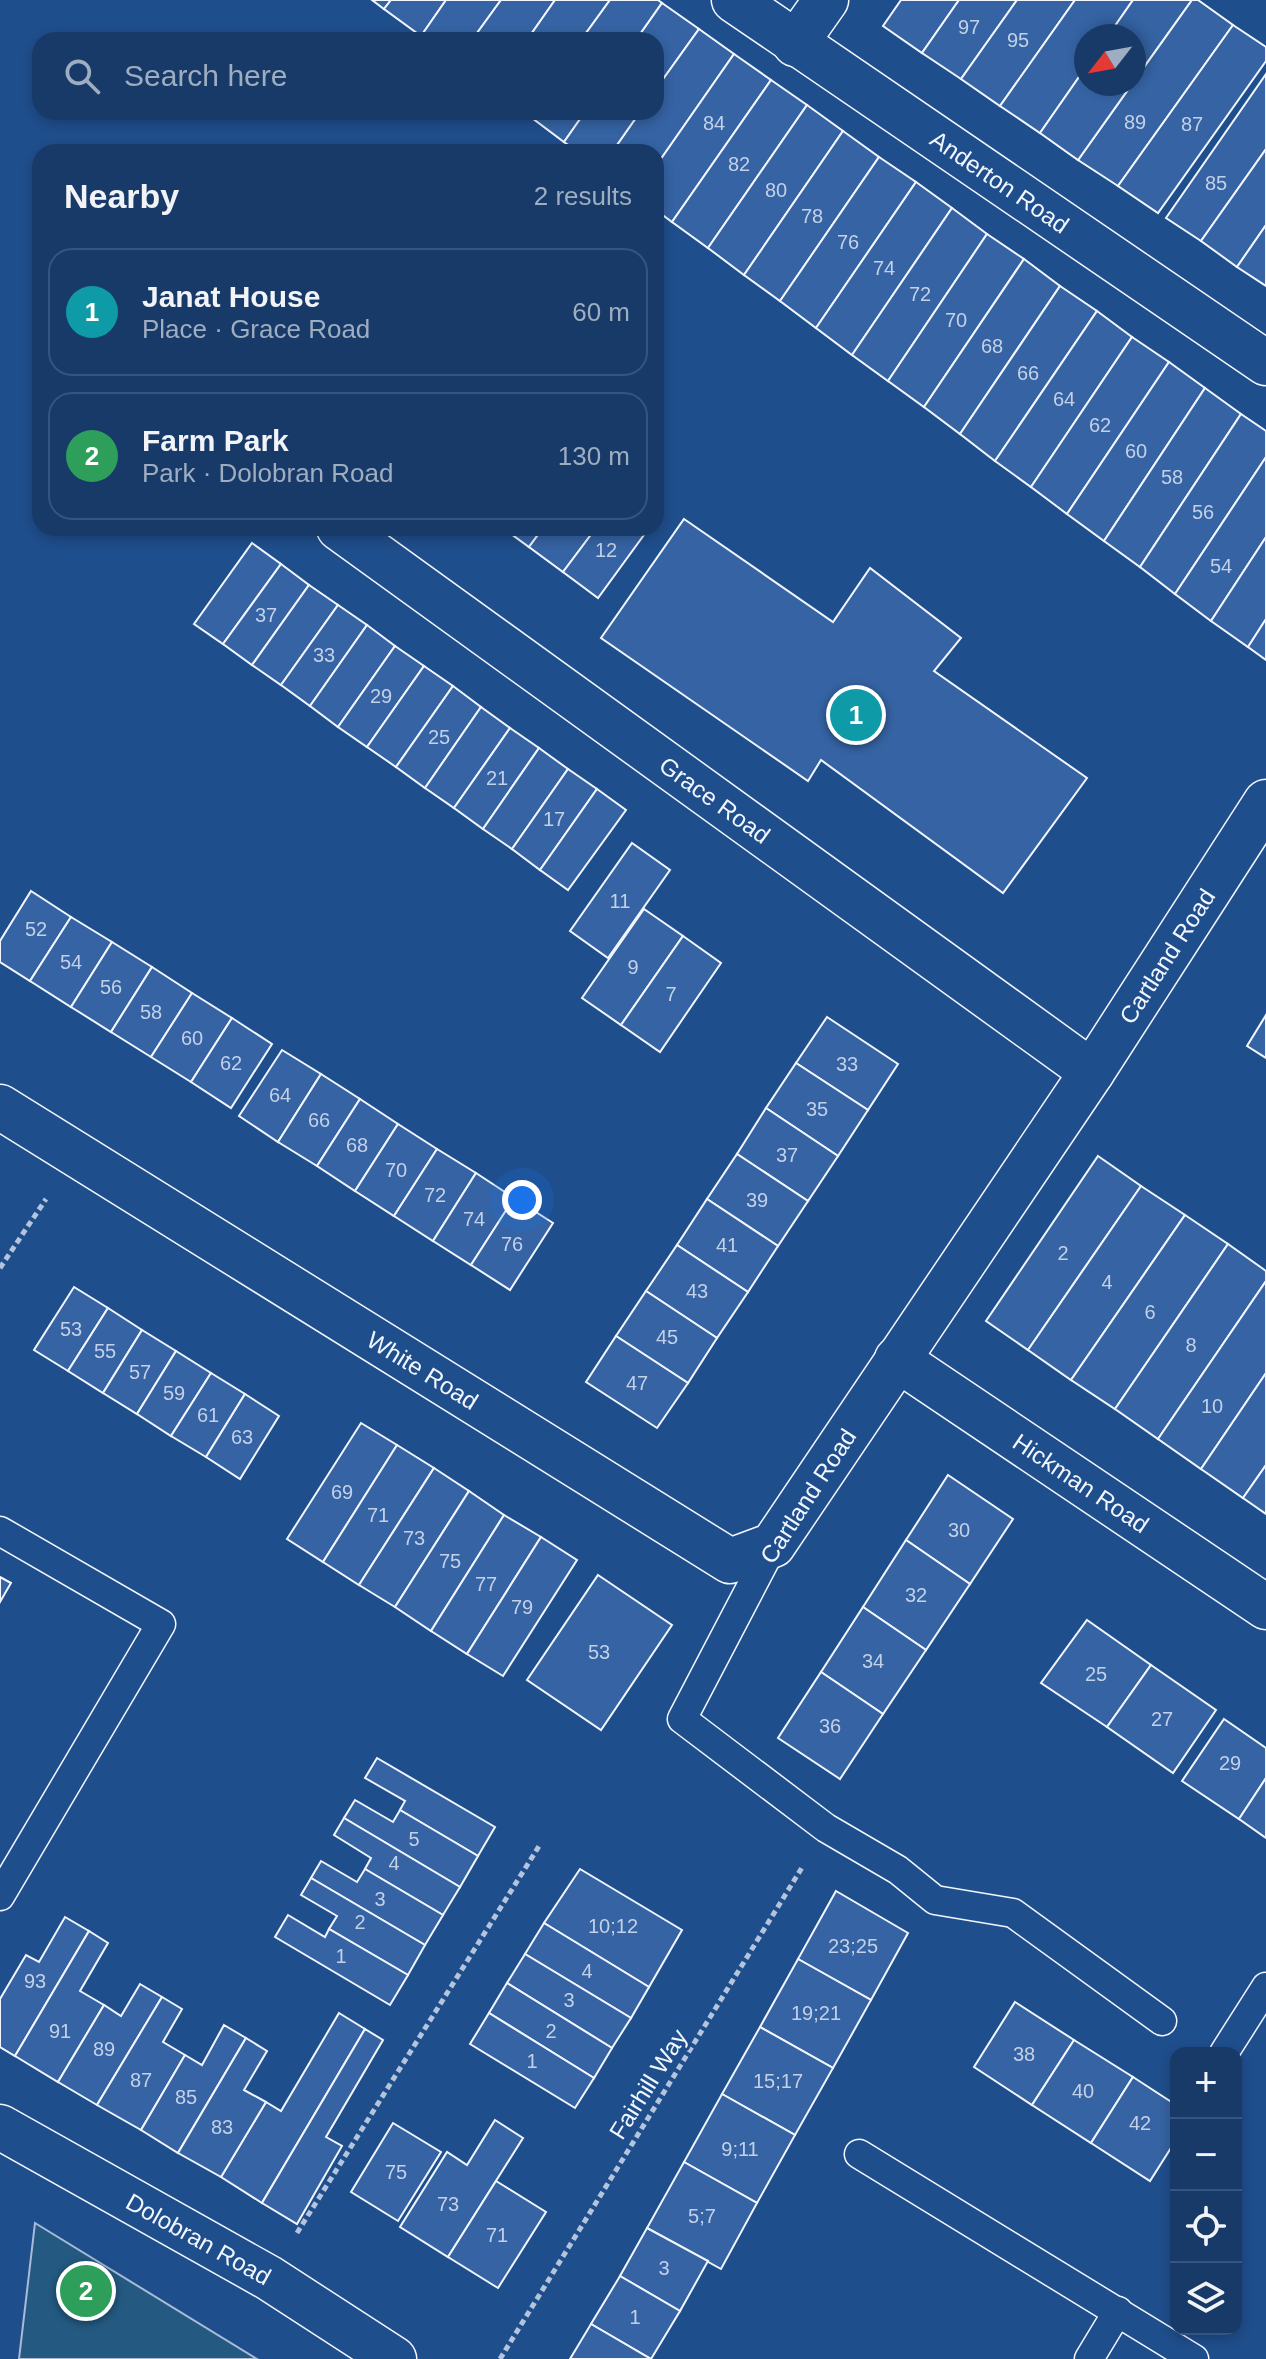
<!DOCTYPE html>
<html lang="en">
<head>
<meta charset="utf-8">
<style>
	body { margin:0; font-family:Arial,sans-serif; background:#244571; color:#f1f3f6 }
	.controls { position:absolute; right:24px; bottom:24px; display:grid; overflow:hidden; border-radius:16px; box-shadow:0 4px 12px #0003 }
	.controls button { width:72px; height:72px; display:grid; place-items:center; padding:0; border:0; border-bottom:2px solid #36547d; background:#173a69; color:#f1f3f6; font:40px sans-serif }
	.compass { position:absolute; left:1074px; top:24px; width:72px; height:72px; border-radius:50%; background:#173a69; box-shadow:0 4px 12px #0003; rotate:239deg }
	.you { position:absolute; left:522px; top:1200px; width:28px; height:28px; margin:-20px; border:6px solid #fff; border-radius:50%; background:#1a73e8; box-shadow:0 0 0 12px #1a73e833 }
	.badge { display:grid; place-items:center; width:52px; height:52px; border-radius:50%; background:#8bbbb9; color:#fff; font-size:26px; font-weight:700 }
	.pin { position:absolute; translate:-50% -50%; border:4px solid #fff; box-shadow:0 2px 8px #0006 }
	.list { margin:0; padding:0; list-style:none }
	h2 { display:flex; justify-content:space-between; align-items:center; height:104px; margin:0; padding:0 32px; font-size:34px }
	h2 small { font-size:26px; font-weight:400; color:#9eadc0 }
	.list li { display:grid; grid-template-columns:52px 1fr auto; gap:24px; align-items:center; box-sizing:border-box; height:128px; margin:0 16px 16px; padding:0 16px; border:2px solid #36547d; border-radius:24px }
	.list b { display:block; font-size:30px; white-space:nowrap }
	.list p { margin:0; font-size:26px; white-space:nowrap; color:#9eadc0 }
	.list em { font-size:26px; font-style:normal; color:#9eadc0 }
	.icon { flex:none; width:44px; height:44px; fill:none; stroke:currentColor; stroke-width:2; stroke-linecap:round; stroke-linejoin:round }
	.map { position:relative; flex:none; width:1266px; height:2359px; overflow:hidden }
	.search { position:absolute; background:#173a69; box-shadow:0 4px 12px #0003; left:32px; top:32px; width:632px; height:88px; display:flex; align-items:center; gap:20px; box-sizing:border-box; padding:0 28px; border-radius:24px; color:#9eadc0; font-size:30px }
	.panel { position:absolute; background:#173a69; box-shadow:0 4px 12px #0003; left:32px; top:144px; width:632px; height:392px; border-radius:24px }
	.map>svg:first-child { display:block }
	.green { fill:#245a82; stroke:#a8bbd7; stroke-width:2 }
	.building { fill:#3563a3; stroke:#f2f6ff; stroke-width:2 }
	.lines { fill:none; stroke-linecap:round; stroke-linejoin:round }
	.service-casing { stroke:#f2f6ff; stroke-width:31 }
	.minor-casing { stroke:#f2f6ff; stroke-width:47 }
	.path { stroke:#b3c4dc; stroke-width:5; stroke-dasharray:6 4; stroke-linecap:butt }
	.service { stroke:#1f4e8c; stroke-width:28 }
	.minor { stroke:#1f4e8c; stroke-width:44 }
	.labels { text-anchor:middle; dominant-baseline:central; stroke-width:6; stroke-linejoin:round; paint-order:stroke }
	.number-label { font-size:20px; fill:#c3d1e8 }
	.street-label { font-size:24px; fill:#f2f6ff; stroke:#1f4e8c }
</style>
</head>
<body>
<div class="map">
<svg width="1266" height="2359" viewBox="0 0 1266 2359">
	<rect width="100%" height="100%" fill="#1f4e8c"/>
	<!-- green -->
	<polygon class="green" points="35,2223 257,2359 19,2359"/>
	<!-- building -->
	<g class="building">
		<polygon points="372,0 391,0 384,9"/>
		<polygon points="391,0 446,0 421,36 384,9"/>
		<polygon points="446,0 501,0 472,40 426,40 421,36"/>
		<polygon points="501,0 555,0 527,40 472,40"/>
		<polygon points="555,0 610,0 581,40 527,40"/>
		<polygon points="610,0 658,0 662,3 636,40 581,40"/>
		<polygon points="901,0 959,0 922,53 883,26"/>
		<polygon points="959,0 1017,0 961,79 922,53"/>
		<polygon points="1017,0 1075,0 1000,106 961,79"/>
		<polygon points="1075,0 1133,0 1108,36 1086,36 1086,67 1040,133 1000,106"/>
		<polygon points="1133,0 1192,0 1134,81 1134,36 1108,36"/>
		<polygon points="1192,0 1198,0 1233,25 1118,186 1078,160"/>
		<polygon points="662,3 699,29 656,89 656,40 636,40"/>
		<polygon points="1233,25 1266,47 1266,61 1158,213 1118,186"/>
		<polygon points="699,29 734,54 656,166 656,152 612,152 640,112 656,112 656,89"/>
		<polygon points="734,54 771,80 672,222 656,210 656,166"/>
		<polygon points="1086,67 1086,84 1132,84 1078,160 1040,133"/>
		<polygon points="1266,74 1266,149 1201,241 1166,218"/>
		<polygon points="771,80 807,105 708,248 672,222"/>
		<polygon points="807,105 843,131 744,275 708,248"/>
		<polygon points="530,112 585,112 564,142 528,115"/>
		<polygon points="585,112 640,112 612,152 578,152 564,142"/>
		<polygon points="843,131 879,157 780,301 744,275"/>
		<polygon points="1266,149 1266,225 1237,267 1201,241"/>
		<polygon points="879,157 916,182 816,328 780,301"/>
		<polygon points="916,182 952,208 852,355 816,328"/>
		<polygon points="952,208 987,234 888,381 852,355"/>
		<polygon points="1266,225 1266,286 1237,267"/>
		<polygon points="987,234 1024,259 924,407 888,381"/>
		<polygon points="1024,259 1060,286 960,434 924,407"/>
		<polygon points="1060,286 1097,311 995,461 960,434"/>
		<polygon points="1097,311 1132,337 1031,487 995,461"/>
		<polygon points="1132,337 1169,362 1067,514 1031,487"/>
		<polygon points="1169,362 1205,388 1104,541 1067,514"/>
		<polygon points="1205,388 1241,414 1140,567 1104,541"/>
		<polygon points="1241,414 1266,431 1266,457 1175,594 1140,567"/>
		<polygon points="1266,457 1266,537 1211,621 1175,594"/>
		<polygon points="684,519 833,622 870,568 961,638 934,671 1087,778 1003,893 821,760 808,781 601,638"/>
		<polygon points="503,528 543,528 529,547"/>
		<polygon points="543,528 596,528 563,572 529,547"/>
		<polygon points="596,528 649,528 598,598 563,572"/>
		<polygon points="1266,537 1266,619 1248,647 1211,621"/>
		<polygon points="252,543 281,564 223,644 194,624"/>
		<polygon points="281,564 309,585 252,665 223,644"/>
		<polygon points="309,585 338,605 281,685 252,665"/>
		<polygon points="338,605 367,625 310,706 281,685"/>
		<polygon points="1266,619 1266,660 1248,647"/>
		<polygon points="367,625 395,646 338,727 310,706"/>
		<polygon points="395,646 424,666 367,747 338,727"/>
		<polygon points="424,666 453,686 396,767 367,747"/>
		<polygon points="453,686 481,707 425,788 396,767"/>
		<polygon points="481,707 510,728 454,808 425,788"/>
		<polygon points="510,728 539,748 483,829 454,808"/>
		<polygon points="539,748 568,769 512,849 483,829"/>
		<polygon points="568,769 597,789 540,870 512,849"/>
		<polygon points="597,789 626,810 568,890 540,870"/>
		<polygon points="632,843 670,870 608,958 570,931"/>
		<polygon points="31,891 71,917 30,981 0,962 0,941"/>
		<polygon points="644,909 683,936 621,1025 582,998"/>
		<polygon points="71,917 112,942 71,1007 30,981"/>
		<polygon points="683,936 721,963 660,1052 621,1025"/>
		<polygon points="112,942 152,967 111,1032 71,1007"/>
		<polygon points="152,967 192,993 151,1057 111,1032"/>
		<polygon points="192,993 232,1018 191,1082 151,1057"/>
		<polygon points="1266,1015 1266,1058 1247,1046"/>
		<polygon points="827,1017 898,1064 868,1110 796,1063"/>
		<polygon points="232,1018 272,1044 231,1108 191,1082"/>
		<polygon points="282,1050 321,1074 278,1142 239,1116"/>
		<polygon points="796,1063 868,1110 838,1156 766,1108"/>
		<polygon points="321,1074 360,1099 317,1166 278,1142"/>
		<polygon points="360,1099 398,1124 355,1191 317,1166"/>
		<polygon points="766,1108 838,1156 808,1201 737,1154"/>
		<polygon points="398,1124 437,1149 394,1216 355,1191"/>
		<polygon points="437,1149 476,1173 433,1241 394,1216"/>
		<polygon points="737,1154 808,1201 778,1246 707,1199"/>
		<polygon points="1098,1156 1141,1186 1028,1350 986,1321"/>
		<polygon points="476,1173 514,1198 471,1265 433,1241"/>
		<polygon points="1141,1186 1185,1215 1071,1380 1028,1350"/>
		<polygon points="514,1198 553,1223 510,1290 471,1265"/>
		<polygon points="707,1199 778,1246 748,1292 677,1245"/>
		<polygon points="1185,1215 1228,1244 1115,1409 1071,1380"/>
		<polygon points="1228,1244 1266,1271 1266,1281 1158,1439 1115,1409"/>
		<polygon points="677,1245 748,1292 717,1338 646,1291"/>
		<polygon points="1266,1281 1266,1373 1201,1469 1158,1439"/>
		<polygon points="74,1287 108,1308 68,1371 34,1350"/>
		<polygon points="646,1291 717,1338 688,1383 616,1336"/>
		<polygon points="108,1308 142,1330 103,1393 68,1371"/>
		<polygon points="142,1330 176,1351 137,1414 103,1393"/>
		<polygon points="616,1336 688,1383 657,1428 586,1382"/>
		<polygon points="176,1351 211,1373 171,1436 137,1414"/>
		<polygon points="211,1373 245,1394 206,1457 171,1436"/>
		<polygon points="1266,1373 1266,1465 1243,1498 1201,1469"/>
		<polygon points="245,1394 279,1416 240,1479 206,1457"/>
		<polygon points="361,1423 397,1445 323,1562 287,1539"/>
		<polygon points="397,1445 434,1468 359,1585 323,1562"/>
		<polygon points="1266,1465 1266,1514 1243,1498"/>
		<polygon points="434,1468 469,1491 395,1607 359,1585"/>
		<polygon points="948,1475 1013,1519 970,1584 906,1540"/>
		<polygon points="469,1491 504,1515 431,1631 395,1607"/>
		<polygon points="504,1515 541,1537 467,1654 431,1631"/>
		<polygon points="541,1537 577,1560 503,1676 467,1654"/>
		<polygon points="906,1540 970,1584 926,1650 863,1607"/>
		<polygon points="598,1575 672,1625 601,1730 527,1680"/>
		<polygon points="0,1577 11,1583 0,1602"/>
		<polygon points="863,1607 926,1650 883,1714 821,1672"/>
		<polygon points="1087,1620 1151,1665 1107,1727 1041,1683"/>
		<polygon points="1151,1665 1216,1710 1173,1773 1107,1727"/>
		<polygon points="821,1672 883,1714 840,1779 778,1738"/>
		<polygon points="1224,1719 1266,1748 1266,1778 1239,1819 1182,1781"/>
		<polygon points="377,1758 495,1827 478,1856 400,1810 405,1801 365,1778"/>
		<polygon points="1266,1778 1266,1838 1239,1819"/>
		<polygon points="355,1800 393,1822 400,1810 478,1856 460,1887 344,1818"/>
		<polygon points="344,1818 460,1887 443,1915 365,1869 371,1858 334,1835"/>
		<polygon points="321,1861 357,1882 365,1869 443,1915 425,1945 311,1878"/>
		<polygon points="580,1869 682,1930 649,1987 544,1923"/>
		<polygon points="311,1878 425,1945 408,1975 329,1929 337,1916 301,1895"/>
		<polygon points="836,1891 908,1933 871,2000 798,1959"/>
		<polygon points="288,1915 325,1937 329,1929 408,1975 390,2005 275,1937"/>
		<polygon points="65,1917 89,1931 15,2056 0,2047 0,1999 26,1955 39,1962"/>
		<polygon points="544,1923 649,1987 631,2018 525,1954"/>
		<polygon points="89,1931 108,1943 80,1991 104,2005 58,2082 15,2056"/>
		<polygon points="525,1954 631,2018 612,2048 507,1983"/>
		<polygon points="798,1959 871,2000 833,2068 760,2027"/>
		<polygon points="507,1983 612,2048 594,2078 489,2013"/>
		<polygon points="140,1984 162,1997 97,2105 58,2082 104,2005 121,2016"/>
		<polygon points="162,1997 182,2009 163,2042 185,2055 141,2130 97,2105"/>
		<polygon points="1015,2002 1074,2040 1032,2105 974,2067"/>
		<polygon points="339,2013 365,2029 262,2203 221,2177 266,2102 281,2111"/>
		<polygon points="489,2013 594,2078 575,2108 470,2044"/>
		<polygon points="224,2025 246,2038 178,2153 141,2130 185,2055 202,2065"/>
		<polygon points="760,2027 833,2068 795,2135 722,2094"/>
		<polygon points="365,2029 383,2040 326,2137 342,2146 297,2224 262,2203"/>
		<polygon points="246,2038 267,2051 244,2090 266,2102 221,2177 178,2153"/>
		<polygon points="1074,2040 1133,2077 1091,2143 1032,2105"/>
		<polygon points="1133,2077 1176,2105 1176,2140 1150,2181 1091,2143"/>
		<polygon points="722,2094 795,2135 757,2203 684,2162"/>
		<polygon points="495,2120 523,2138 448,2257 400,2227 447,2152 467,2165"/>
		<polygon points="393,2123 441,2152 398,2221 351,2192"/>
		<polygon points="684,2162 757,2203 721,2269 647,2228"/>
		<polygon points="496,2181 546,2212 498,2288 448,2257"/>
		<polygon points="647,2228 708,2261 680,2311 620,2276"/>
		<polygon points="620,2276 680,2311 651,2359 591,2324"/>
		<polygon points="591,2324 651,2359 570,2359"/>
	</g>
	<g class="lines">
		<!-- service casing -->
		<g class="service-casing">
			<g id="service">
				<polyline points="0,1531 161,1624 0,1896"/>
				<polyline points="773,1545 682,1719 826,1828 898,1870 935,1900 1013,1913 1162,2021"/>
				<polyline points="1224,2053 1266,1987"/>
				<polyline points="859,2154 1194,2359"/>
				<polyline points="1089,2359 1118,2311"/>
			</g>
		</g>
		<!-- minor casing -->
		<g class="minor-casing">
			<g id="minor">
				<path id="s1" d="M734,0L1266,363"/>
				<polyline points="795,44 826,0"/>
				<path id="s2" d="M339,528L1092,1072"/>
				<path id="s3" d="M0,1107L730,1561L773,1545L1092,1072L1266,802"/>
				<path id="s4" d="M897,1359L1266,1607"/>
				<path id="s5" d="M0,2127L269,2278L394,2359"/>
			</g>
		</g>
		<!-- path -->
		<g class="path">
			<polyline points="0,1268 46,1199"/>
			<polyline points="297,2233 541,1843"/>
			<polyline points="500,2359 803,1866"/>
		</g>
		<!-- service -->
		<use href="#service" class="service"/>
		<!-- minor -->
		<use href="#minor" class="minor"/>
	</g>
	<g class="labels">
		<!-- number labels -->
		<g class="number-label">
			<text x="969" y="27">97</text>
			<text x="1018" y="40">95</text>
			<text x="1135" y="122">89</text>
			<text x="714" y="123">84</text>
			<text x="1192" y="124">87</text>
			<text x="739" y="164">82</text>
			<text x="1216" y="183">85</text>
			<text x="776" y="190">80</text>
			<text x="812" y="216">78</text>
			<text x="848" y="242">76</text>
			<text x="884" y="268">74</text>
			<text x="920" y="294">72</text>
			<text x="956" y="320">70</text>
			<text x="992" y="346">68</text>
			<text x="1028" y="373">66</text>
			<text x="1064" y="399">64</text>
			<text x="1100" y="425">62</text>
			<text x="1136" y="451">60</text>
			<text x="1172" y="477">58</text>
			<text x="1203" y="512">56</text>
			<text x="606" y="550">12</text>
			<text x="1221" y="566">54</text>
			<text x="266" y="615">37</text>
			<text x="324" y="655">33</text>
			<text x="381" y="696">29</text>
			<text x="439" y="737">25</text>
			<text x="497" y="778">21</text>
			<text x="554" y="819">17</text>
			<text x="620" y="901">11</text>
			<text x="36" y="929">52</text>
			<text x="71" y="962">54</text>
			<text x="633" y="967">9</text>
			<text x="111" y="987">56</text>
			<text x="671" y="994">7</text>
			<text x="151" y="1012">58</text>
			<text x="192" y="1038">60</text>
			<text x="231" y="1063">62</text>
			<text x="847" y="1064">33</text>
			<text x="280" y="1095">64</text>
			<text x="817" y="1109">35</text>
			<text x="319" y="1120">66</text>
			<text x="357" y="1145">68</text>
			<text x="787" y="1155">37</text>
			<text x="396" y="1170">70</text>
			<text x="435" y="1195">72</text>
			<text x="757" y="1200">39</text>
			<text x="474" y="1219">74</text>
			<text x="512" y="1244">76</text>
			<text x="727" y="1245">41</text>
			<text x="1063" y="1253">2</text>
			<text x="1107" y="1282">4</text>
			<text x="697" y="1291">43</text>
			<text x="1150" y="1312">6</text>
			<text x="71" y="1329">53</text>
			<text x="667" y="1337">45</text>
			<text x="1191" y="1345">8</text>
			<text x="105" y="1351">55</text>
			<text x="140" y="1372">57</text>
			<text x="637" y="1383">47</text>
			<text x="174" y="1393">59</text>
			<text x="1212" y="1406">10</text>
			<text x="208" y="1415">61</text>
			<text x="242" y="1437">63</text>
			<text x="342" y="1492">69</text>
			<text x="378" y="1515">71</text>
			<text x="959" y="1530">30</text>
			<text x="414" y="1538">73</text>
			<text x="450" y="1561">75</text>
			<text x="486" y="1584">77</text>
			<text x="916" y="1595">32</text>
			<text x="522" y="1607">79</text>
			<text x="599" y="1652">53</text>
			<text x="873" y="1661">34</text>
			<text x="1096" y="1674">25</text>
			<text x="1162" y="1719">27</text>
			<text x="830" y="1726">36</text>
			<text x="1230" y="1763">29</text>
			<text x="414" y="1839">5</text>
			<text x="394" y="1863">4</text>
			<text x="380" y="1899">3</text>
			<text x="360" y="1922">2</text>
			<text x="613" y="1926">10;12</text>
			<text x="853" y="1946">23;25</text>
			<text x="341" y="1956">1</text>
			<text x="587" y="1971">4</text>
			<text x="35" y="1981">93</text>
			<text x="569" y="2000">3</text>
			<text x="816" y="2013">19;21</text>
			<text x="60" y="2031">91</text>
			<text x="551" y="2031">2</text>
			<text x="104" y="2049">89</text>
			<text x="1024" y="2054">38</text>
			<text x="532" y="2061">1</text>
			<text x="141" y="2080">87</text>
			<text x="778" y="2081">15;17</text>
			<text x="1083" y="2091">40</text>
			<text x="186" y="2097">85</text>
			<text x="1140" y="2123">42</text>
			<text x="222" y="2127">83</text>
			<text x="740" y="2149">9;11</text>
			<text x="396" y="2172">75</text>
			<text x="448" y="2204">73</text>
			<text x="702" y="2216">5;7</text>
			<text x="497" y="2235">71</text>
			<text x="664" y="2268">3</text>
			<text x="635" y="2317">1</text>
		</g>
		<!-- street labels -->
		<g class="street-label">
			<text stroke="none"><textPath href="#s1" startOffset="322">Anderton Road</textPath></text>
			<text stroke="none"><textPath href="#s2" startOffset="464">Grace Road</textPath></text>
			<text stroke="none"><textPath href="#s3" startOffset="1614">Cartland Road</textPath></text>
			<text stroke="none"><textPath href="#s3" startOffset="498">White Road</textPath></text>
			<text stroke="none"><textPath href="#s4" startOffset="222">Hickman Road</textPath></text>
			<text transform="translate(808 1496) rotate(-57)">Cartland Road</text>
			<text transform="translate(648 2084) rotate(-58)">Fairhill Way</text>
			<text stroke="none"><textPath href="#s5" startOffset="228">Dolobran Road</textPath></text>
		</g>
	</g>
</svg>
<div class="controls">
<button>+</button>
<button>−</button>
<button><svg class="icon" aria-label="locate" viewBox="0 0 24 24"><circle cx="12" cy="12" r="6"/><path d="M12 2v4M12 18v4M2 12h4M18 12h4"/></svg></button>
<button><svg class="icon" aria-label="layers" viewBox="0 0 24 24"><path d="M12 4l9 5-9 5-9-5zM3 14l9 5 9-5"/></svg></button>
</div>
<svg class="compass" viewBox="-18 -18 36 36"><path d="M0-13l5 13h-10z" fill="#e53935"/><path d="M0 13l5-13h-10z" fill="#9eadc0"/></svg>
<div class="you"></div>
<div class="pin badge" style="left:856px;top:715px;background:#0f9aa8">1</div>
<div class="pin badge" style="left:86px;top:2291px;background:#2e9e5b">2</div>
<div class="search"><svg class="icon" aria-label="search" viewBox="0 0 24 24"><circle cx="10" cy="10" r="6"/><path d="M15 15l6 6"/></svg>Search here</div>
<section class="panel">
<h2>Nearby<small>2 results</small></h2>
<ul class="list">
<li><span class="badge" style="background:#0f9aa8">1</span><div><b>Janat House</b><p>Place · Grace Road</p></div><em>60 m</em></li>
<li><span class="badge" style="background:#2e9e5b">2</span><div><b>Farm Park</b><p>Park · Dolobran Road</p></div><em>130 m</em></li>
</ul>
</section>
</div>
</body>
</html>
